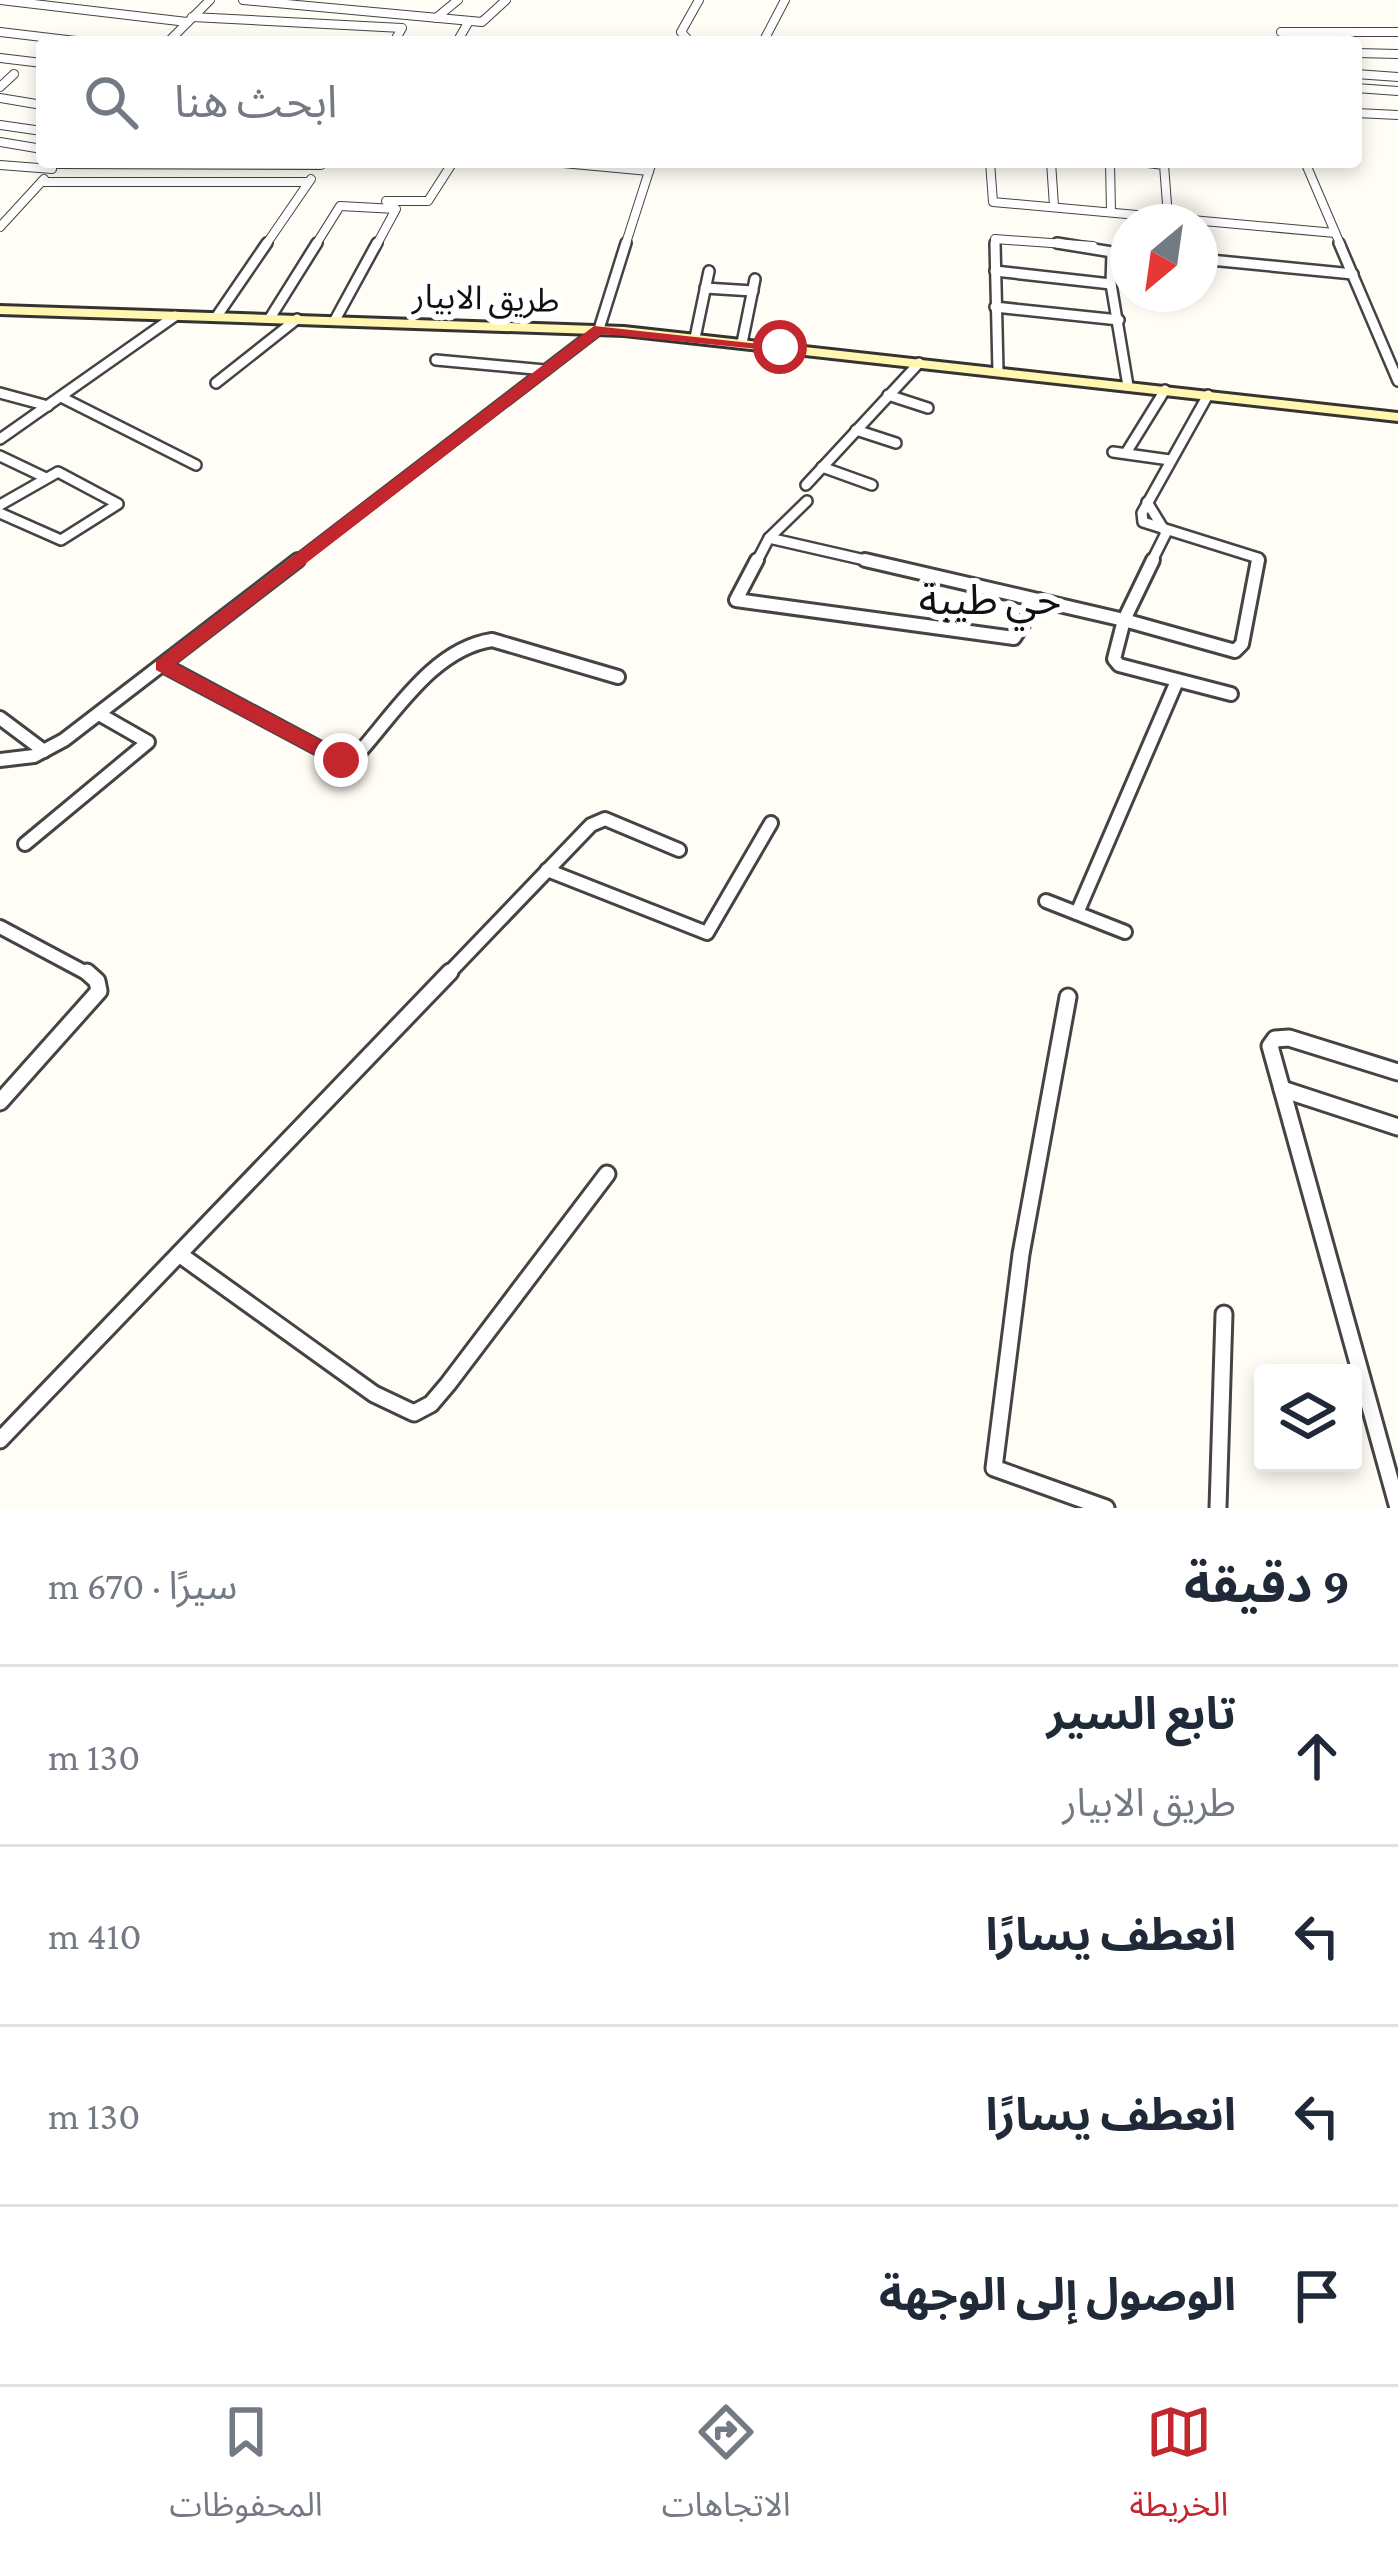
<!DOCTYPE html>
<html lang="ar">
<head>
<meta charset="utf-8">
<style>
	body { margin:0; font-family:"Crimson Pro","Noto Sans Arabic",serif; background:#f2f2f3; color:#1f2937; direction:rtl }
	.controls { position:absolute; right:36px; bottom:36px; display:grid; overflow:hidden; border-radius:12px; box-shadow:0 6px 18px #0003 }
	.controls button { width:108px; height:108px; display:grid; place-items:center; padding:0; border:0; border-bottom:3px solid #e0e1e3; background:#fff; color:#1f2937; font:60px sans-serif }
	.compass { position:absolute; left:1110px; top:204px; width:108px; height:108px; border-radius:50%; background:#fff; box-shadow:0 6px 18px #0003; rotate:209deg }
	.stop { position:absolute; width:36px; height:36px; margin:-27px; border:9px solid #c4262e; border-radius:50%; background:#fff }
	.stop.end { background:#c4262e; border-color:#fff; box-shadow:0 3px 12px #0008 }
	.list { margin:0; padding:0; list-style:none }
	h2 { display:flex; justify-content:space-between; align-items:center; height:156px; margin:0; padding:0 48px; font-size:51px }
	h2 small { font-size:39px; font-weight:400; color:#747a83 }
	.list li { display:grid; grid-template-columns:78px 1fr auto; gap:36px; align-items:center; box-sizing:border-box; height:180px; padding:0 48px; border-top:3px solid #e0e1e3 }
	.list b { display:block; font-size:45px; white-space:nowrap }
	.list p { margin:0; font-size:39px; white-space:nowrap; color:#747a83 }
	.list em { font-size:39px; font-style:normal; color:#747a83 }
	.icon { flex:none; width:66px; height:66px; fill:none; stroke:currentColor; stroke-width:2; stroke-linecap:round; stroke-linejoin:round }
	.map { position:relative; flex:none; width:1398px; height:1508px; overflow:hidden; direction:ltr }
	.search { position:absolute; background:#fff; box-shadow:0 6px 18px #0003; left:36px; right:36px; top:36px; height:132px; display:flex; align-items:center; gap:30px; box-sizing:border-box; padding:0 42px; border-radius:12px; color:#747a83; font-size:45px }
	.sheet { height:876px; background:#fff }
	nav { display:flex; justify-content:space-around; align-items:center; box-sizing:border-box; height:168px; border-top:3px solid #e0e1e3; background:#fff; font-size:33px; color:#747a83 }
	nav a { display:grid; justify-items:center; gap:6px }
	nav .on { color:#c4262e }
	.map>svg:first-child { display:block }
	.lines { fill:none; stroke-linecap:round; stroke-linejoin:round }
	.street-far3-casing { stroke:#444; stroke-width:10 }
	.street-far2-casing { stroke:#444; stroke-width:14 }
	.street-far1-casing { stroke:#444; stroke-width:18 }
	.street-casing { stroke:#444; stroke-width:21 }
	.secondary-casing { stroke:#333; stroke-width:6 }
	.street-far3 { stroke:#fff; stroke-width:8 }
	.street-far2 { stroke:#fff; stroke-width:9 }
	.street-far1 { stroke:#fff; stroke-width:12 }
	.street { stroke:#fff; stroke-width:15 }
	.secondary { fill:#fff6b0; fill-rule:evenodd }
	.route { fill:#c4262e }
	.labels { text-anchor:middle; dominant-baseline:central; stroke-width:12; stroke-linejoin:round; paint-order:stroke }
	.far-street-label { font-size:33px; fill:#111; stroke:#fff }
	.neighbourhood-label { font-size:42px; fill:#111; stroke:#fff }
</style>
</head>
<body>
<div class="map">
<svg width="1398" height="1508" viewBox="0 0 1398 1508">
	<rect width="100%" height="100%" fill="#fffdf5"/>
	<g class="lines">
		<!-- street-far3 casing -->
		<g class="street-far3-casing">
			<g id="street-far3">
				<polyline points="0,0 187,22"/>
				<polyline points="243,0 482,22 506,0"/>
				<polyline points="192,17 402,28 394,42"/>
				<polyline points="436,18 458,0"/>
				<polyline points="0,32 84,42"/>
				<polyline points="1281,32 1398,32"/>
				<polyline points="168,42 210,0"/>
				<polyline points="457,42 469,21"/>
				<polyline points="690,42 681,32 699,0"/>
				<polyline points="763,42 785,0"/>
				<polyline points="1356,53 1398,54"/>
				<polyline points="0,58 42,63"/>
				<polyline points="1356,74 1398,77"/>
				<polyline points="0,87 14,74"/>
				<polyline points="1356,88 1398,91"/>
				<polyline points="0,98 42,105"/>
				<polyline points="1356,113 1398,115"/>
				<polyline points="0,125 42,131"/>
				<polyline points="0,142 42,149"/>
				<polyline points="552,162 649,171"/>
				<polyline points="990,162 993,202 1335,233"/>
				<polyline points="1051,162 1054,206"/>
				<polyline points="1110,162 1111,212"/>
				<polyline points="1139,162 1164,165 1168,217"/>
				<polyline points="1305,162 1341,246"/>
				<polyline points="56,164 321,165"/>
				<polyline points="0,165 52,169"/>
				<polyline points="42,182 308,182"/>
				<polyline points="386,201 428,201 453,162"/>
				<polyline points="0,227 44,179"/>
				<polyline points="265,246 311,179"/>
				<polyline points="315,246 340,206 396,209 376,246"/>
				<polyline points="625,246 652,162"/>
				<polyline points="995,246 995,239 1093,246"/>
			</g>
		</g>
		<!-- street-far2 casing -->
		<g class="street-far2-casing">
			<g id="street-far2">
				<polyline points="995,243 998,371"/>
				<polyline points="1057,243 1112,252 1111,284 1128,386"/>
				<polyline points="1339,243 1398,381"/>
				<polyline points="1200,259 1353,274"/>
				<polyline points="995,271 1111,284"/>
				<polyline points="705,288 753,291"/>
				<polyline points="995,307 1119,320"/>
				<polyline points="217,316 267,243"/>
				<polyline points="270,318 317,243"/>
				<polyline points="335,320 377,243"/>
				<polyline points="695,338 709,271"/>
				<polyline points="742,343 755,279"/>
				<polyline points="436,360 545,370"/>
				<polyline points="216,383 297,319"/>
				<polyline points="0,393 48,406"/>
				<polyline points="888,395 928,408"/>
				<polyline points="1208,395 1142,513 1143,522 1258,558 1257,563"/>
				<polyline points="61,397 196,465"/>
				<polyline points="856,430 896,443"/>
				<polyline points="0,439 175,316"/>
				<polyline points="1113,452 1170,460"/>
				<polyline points="1126,453 1165,390"/>
				<polyline points="0,456 44,477"/>
				<polyline points="822,467 872,485"/>
				<polyline points="806,485 919,363"/>
				<polyline points="1147,502 1166,533 1151,563"/>
				<polyline points="0,505 58,472 118,504 61,540 0,513"/>
				<polyline points="769,538 878,563"/>
				<polyline points="294,563 599,329 626,243"/>
				<polyline points="756,563 769,538 807,501"/>
			</g>
		</g>
		<!-- street-far1 casing -->
		<g class="street-far1-casing">
			<g id="street-far1">
				<polyline points="757,560 736,600 1014,638 1039,600"/>
				<polyline points="865,560 1124,620 1235,651 1242,644 1258,560"/>
				<polyline points="1153,560 1124,620 1114,659 1119,665 1231,694"/>
				<path d="M163,665L341,760L358,754C395,713 433,649 492,640L618,677"/>
				<polyline points="0,718 44,751"/>
				<polyline points="0,760 34,756 64,740 298,560"/>
				<polyline points="25,844 148,742 99,714"/>
				<polyline points="547,870 707,933 771,823"/>
				<polyline points="1046,901 1125,932"/>
				<polyline points="1077,913 1177,681"/>
				<polyline points="0,927 90,975"/>
				<polyline points="447,975 591,825 605,819 679,850"/>
			</g>
		</g>
		<!-- street casing -->
		<g class="street-casing">
			<g id="street">
				<polyline points="1068,997 1021,1254 994,1468 1106,1508"/>
				<polyline points="1398,1072 1289,1038 1275,1039 1270,1046 1398,1508"/>
				<polyline points="1282,1089 1398,1127"/>
				<polyline points="0,1102 99,991 97,981 87,972"/>
				<polyline points="179,1254 374,1394 414,1413 431,1404 448,1384 607,1174"/>
				<polyline points="0,1440 450,972"/>
				<polyline points="1218,1508 1224,1314"/>
			</g>
		</g>
		<!-- secondary casing -->
		<g class="secondary-casing">
			<polygon id="secondary" points="0,306 624,327 1398,413 1398,421 624,335 0,314"/>
		</g>
		<!-- street-far3 -->
		<use href="#street-far3" class="street-far3"/>
		<!-- street-far2 -->
		<use href="#street-far2" class="street-far2"/>
		<!-- street-far1 -->
		<use href="#street-far1" class="street-far1"/>
		<!-- street -->
		<use href="#street" class="street"/>
		<!-- secondary -->
		<use href="#secondary" class="secondary"/>
	</g>
	<!-- route -->
	<polygon class="route" points="594,326 787,347 780,351 602,334 176,664 348,755 348,765 334,765 156,670 156,661"/>
	<g class="labels">
		<!-- far-street labels -->
		<g class="far-street-label">
			<text transform="translate(486 298) rotate(2)">طريق الابيار</text>
		</g>
		<!-- neighbourhood labels -->
		<g class="neighbourhood-label">
			<text x="990" y="599">حي طيبة</text>
		</g>
	</g>
</svg>
<div class="controls">
<button><svg class="icon" aria-label="layers" viewBox="0 0 24 24"><path d="M12 4l9 5-9 5-9-5zM3 14l9 5 9-5"/></svg></button>
</div>
<svg class="compass" viewBox="-18 -18 36 36"><path d="M0-13l5 13h-10z" fill="#e53935"/><path d="M0 13l5-13h-10z" fill="#747a83"/></svg>
<div class="stop" style="left:780px;top:347px"></div>
<div class="stop end" style="left:341px;top:760px"></div>
<div class="search"><svg class="icon" aria-label="search" viewBox="0 0 24 24"><circle cx="10" cy="10" r="6"/><path d="M15 15l6 6"/></svg>ابحث هنا</div>
</div>
<section class="sheet">
<h2>9 دقيقة<small>سيرًا · 670 m</small></h2>
<ul class="list">
<li><svg class="icon" aria-label="ahead" viewBox="0 0 24 24"><path d="M12 20V5M6 11l6-6 6 6"/></svg><div><b>تابع السير</b><p>طريق الابيار</p></div><em>130 m</em></li>
<li><svg class="icon" aria-label="left" viewBox="0 0 24 24"><path d="M17 20v-9H6M10 6l-5 5 5 5"/></svg><div><b>انعطف يسارًا</b></div><em>410 m</em></li>
<li><svg class="icon" aria-label="left" viewBox="0 0 24 24"><path d="M17 20v-9H6M10 6l-5 5 5 5"/></svg><div><b>انعطف يسارًا</b></div><em>130 m</em></li>
<li><svg class="icon" aria-label="arrive" viewBox="0 0 24 24"><path d="M6 21V4h12l-3 4 3 4H6"/></svg><div><b>الوصول إلى الوجهة</b></div></li>
</ul>
</section>
<nav>
<a class="on"><svg class="icon" aria-label="map" viewBox="0 0 24 24"><path d="M3 6l6-2 6 2 6-2v14l-6 2-6-2-6 2zM9 4v14M15 6v14"/></svg>الخريطة</a>
<a><svg class="icon" aria-label="directions" viewBox="0 0 24 24"><path d="M12 3l9 9-9 9-9-9zM9 14v-3h6M13 9l2 2-2 2"/></svg>الاتجاهات</a>
<a><svg class="icon" aria-label="saved" viewBox="0 0 24 24"><path d="M7 4h10v16l-5-4-5 4z"/></svg>المحفوظات</a>
</nav>
</body>
</html>
